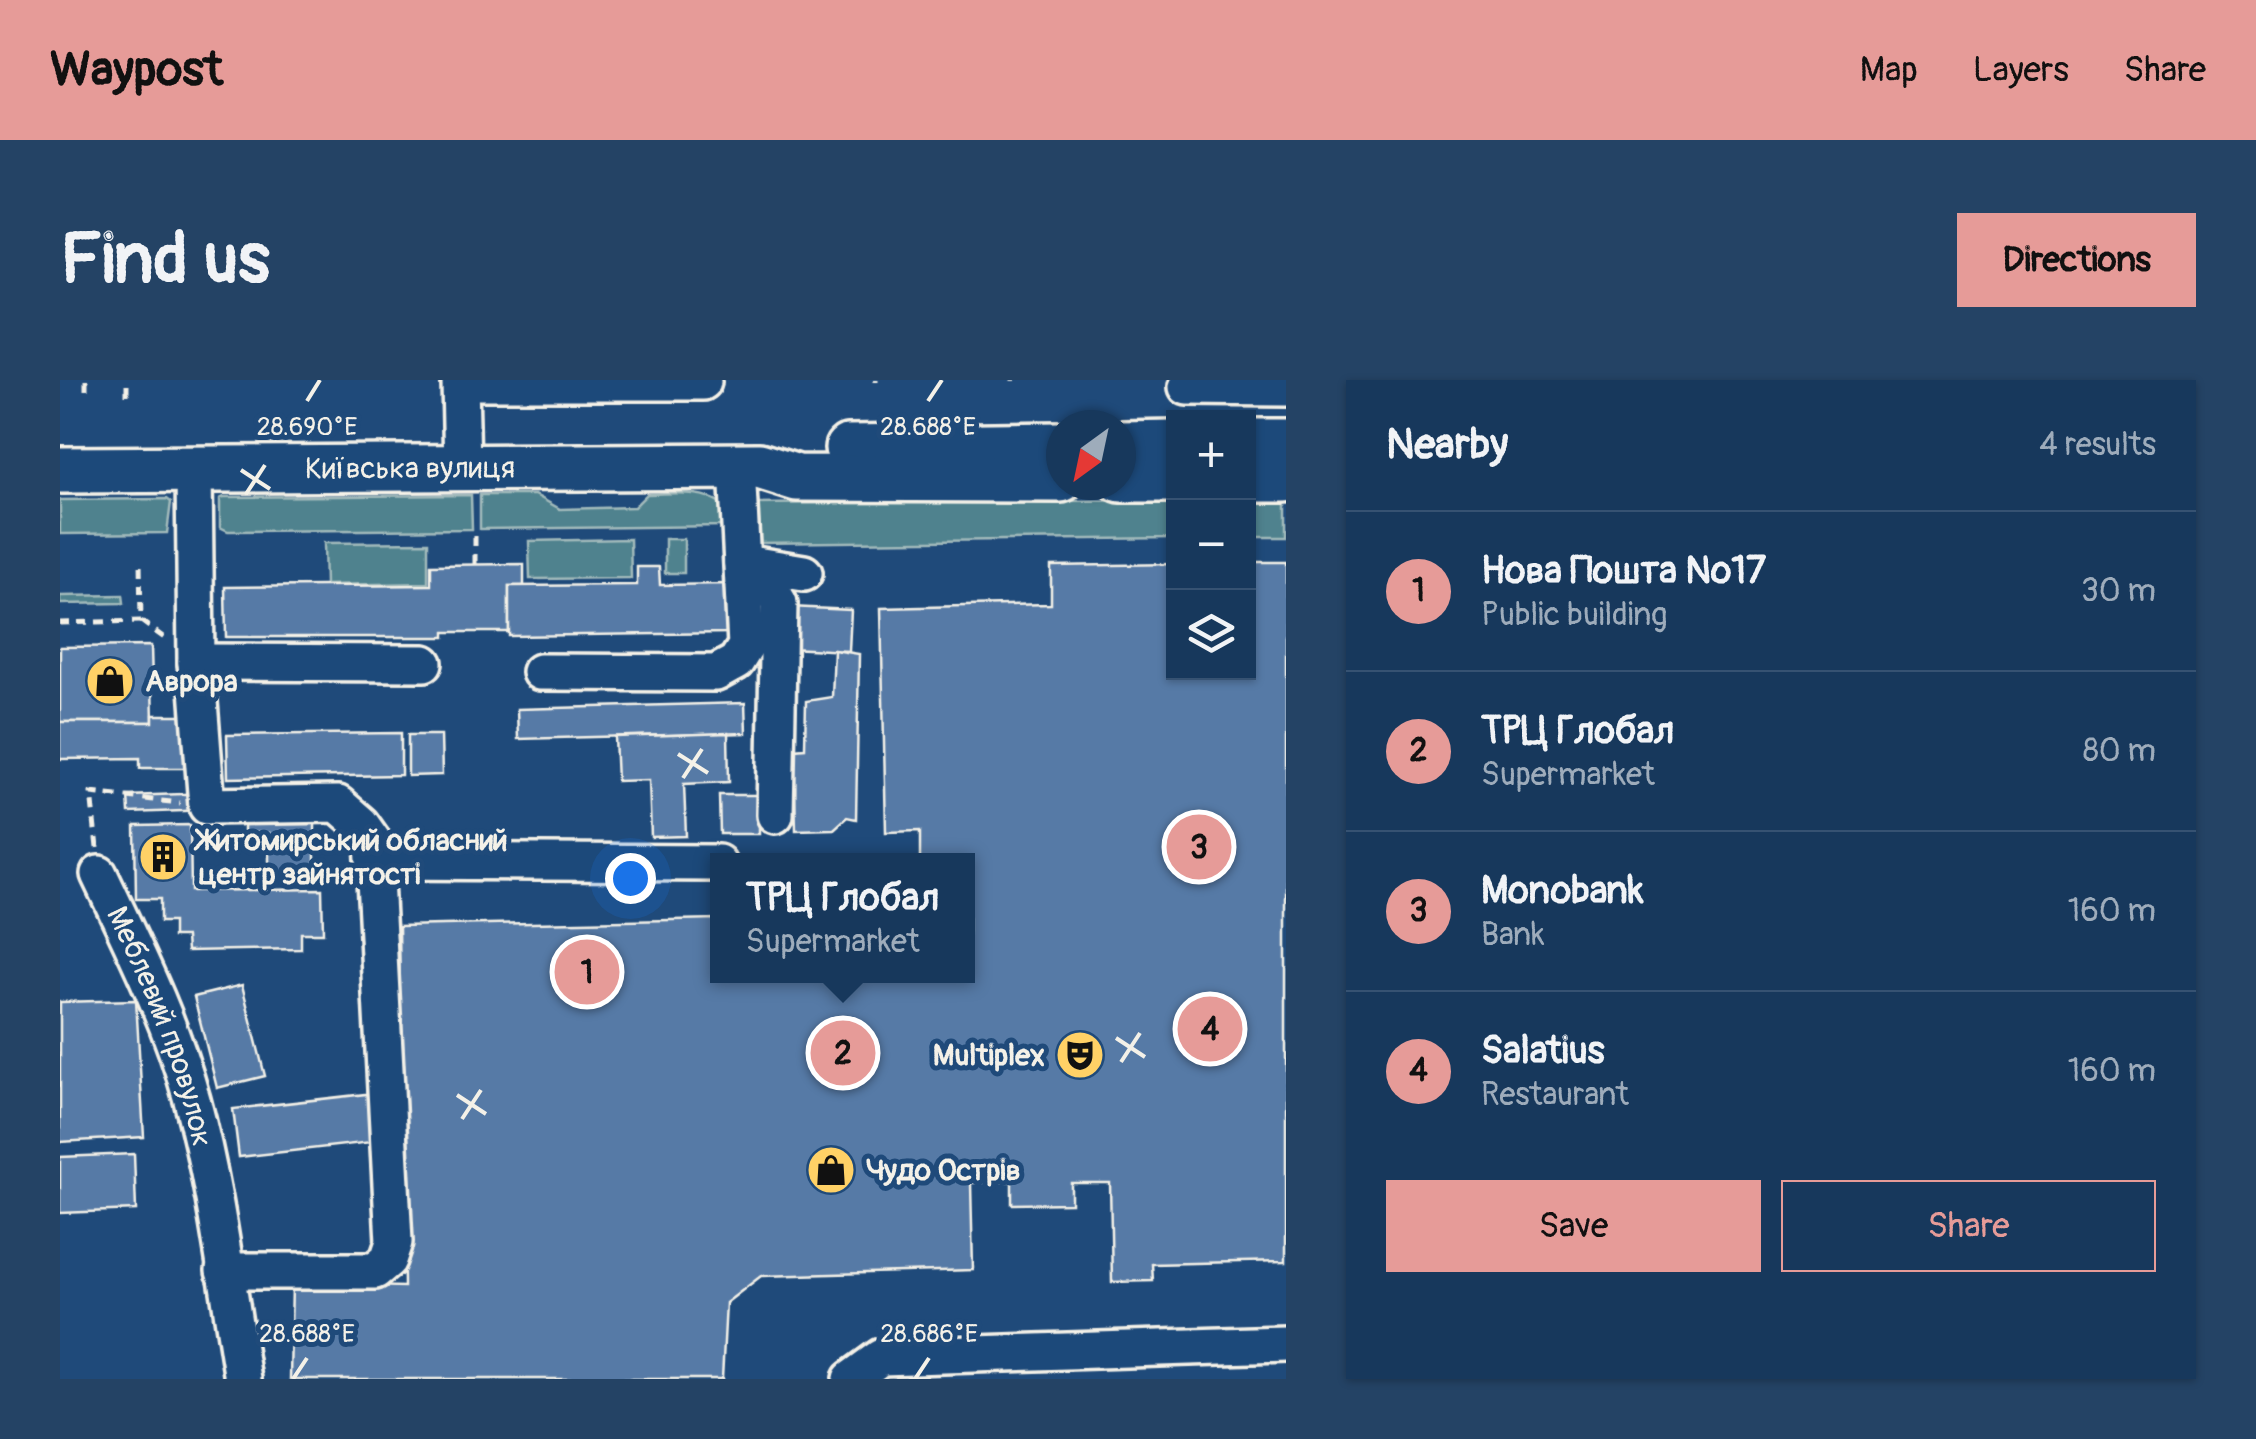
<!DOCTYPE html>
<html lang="en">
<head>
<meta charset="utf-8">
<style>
	body { margin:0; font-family:Pangolin,sans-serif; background:#244365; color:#f1f3f6 }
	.controls { position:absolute; right:30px; top:30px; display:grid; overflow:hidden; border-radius:0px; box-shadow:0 2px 8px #0004 }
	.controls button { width:90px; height:90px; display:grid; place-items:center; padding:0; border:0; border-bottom:2px solid #365272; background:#17385c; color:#f1f3f6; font:50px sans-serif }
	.compass { position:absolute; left:986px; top:30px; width:90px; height:90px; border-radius:50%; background:#17385c; box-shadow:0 2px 8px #0004; rotate:213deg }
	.you { position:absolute; left:570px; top:498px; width:35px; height:35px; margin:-25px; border:8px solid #fff; border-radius:50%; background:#1a73e8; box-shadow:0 0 0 15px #1a73e833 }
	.badge { display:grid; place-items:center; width:65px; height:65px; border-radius:50%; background:#e69b98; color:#111; font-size:32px; font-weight:700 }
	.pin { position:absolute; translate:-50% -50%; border:5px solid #fff; box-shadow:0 2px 10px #0006 }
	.popup { position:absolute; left:650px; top:473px; width:265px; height:130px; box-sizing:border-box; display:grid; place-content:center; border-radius:0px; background:#17385c; filter:drop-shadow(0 2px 8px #0005); font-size:32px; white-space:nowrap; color:#9eacbb }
	.popup b { font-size:38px; color:#f1f3f6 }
	.popup::after { content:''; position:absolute; left:50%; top:100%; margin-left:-20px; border:20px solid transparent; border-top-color:#17385c }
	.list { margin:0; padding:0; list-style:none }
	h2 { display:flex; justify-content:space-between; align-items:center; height:130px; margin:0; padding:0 40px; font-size:42px }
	h2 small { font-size:32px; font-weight:400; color:#9eacbb }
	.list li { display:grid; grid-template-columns:65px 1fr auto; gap:30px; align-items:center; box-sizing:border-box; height:160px; padding:0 40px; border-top:2px solid #365272 }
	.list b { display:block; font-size:38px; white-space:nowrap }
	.list p { margin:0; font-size:32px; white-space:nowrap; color:#9eacbb }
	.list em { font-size:32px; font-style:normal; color:#9eacbb }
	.actions { display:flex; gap:20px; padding:30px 40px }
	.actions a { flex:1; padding:22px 0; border:2px solid #e69b98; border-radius:0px; text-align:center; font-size:35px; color:#e69b98 }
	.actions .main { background:#e69b98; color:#111 }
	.icon { flex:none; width:55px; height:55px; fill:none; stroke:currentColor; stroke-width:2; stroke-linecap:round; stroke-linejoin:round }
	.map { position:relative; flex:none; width:1226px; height:999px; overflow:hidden; border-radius:0px }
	header { display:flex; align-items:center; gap:60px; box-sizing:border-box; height:140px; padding:0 50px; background:#e69b98; color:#111 }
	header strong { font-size:48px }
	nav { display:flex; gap:55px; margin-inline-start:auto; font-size:35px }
	.intro { display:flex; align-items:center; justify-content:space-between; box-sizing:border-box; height:240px; padding:0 60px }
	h1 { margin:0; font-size:70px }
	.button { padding:25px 45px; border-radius:0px; background:#e69b98; color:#111; font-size:35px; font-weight:700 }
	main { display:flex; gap:60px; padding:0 60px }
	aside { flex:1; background:#17385c; border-radius:0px; box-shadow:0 2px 8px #0004 }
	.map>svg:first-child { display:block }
	.green { fill:#4f828e; stroke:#a2babb; stroke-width:2.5 }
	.building { fill:#567aa6; stroke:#f4f1e8; stroke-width:2.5 }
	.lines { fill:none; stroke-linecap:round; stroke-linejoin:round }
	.minor-casing { stroke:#f4f1e8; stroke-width:42 }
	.major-casing { stroke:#f4f1e8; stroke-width:52 }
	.path { stroke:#f4f1e8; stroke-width:5; stroke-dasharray:10 8; stroke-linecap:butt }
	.minor { stroke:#1f4a7a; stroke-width:35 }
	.major { stroke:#1f4a7a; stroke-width:45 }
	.ticks { fill:none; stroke:#f4f1e8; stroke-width:4 }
	.labels { text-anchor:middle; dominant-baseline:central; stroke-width:10; stroke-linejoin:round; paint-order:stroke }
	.street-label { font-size:30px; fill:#f4f1e8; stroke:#1f4a7a }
	.poi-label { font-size:30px; font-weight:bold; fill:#f4f1e8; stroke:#1f4a7a; text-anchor:start }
	.ticks-label { font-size:25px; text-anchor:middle; fill:#f4f1e8; stroke:#1f4a7a; stroke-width:10; stroke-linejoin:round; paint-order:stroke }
</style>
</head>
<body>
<header>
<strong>Waypost</strong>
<nav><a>Map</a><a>Layers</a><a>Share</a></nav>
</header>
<div class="intro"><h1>Find us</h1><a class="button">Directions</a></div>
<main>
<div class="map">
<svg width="1226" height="999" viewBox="0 0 1226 999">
	<rect width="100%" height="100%" fill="#1f4a7a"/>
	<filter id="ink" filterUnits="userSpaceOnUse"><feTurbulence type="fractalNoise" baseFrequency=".01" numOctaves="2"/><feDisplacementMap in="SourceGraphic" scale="20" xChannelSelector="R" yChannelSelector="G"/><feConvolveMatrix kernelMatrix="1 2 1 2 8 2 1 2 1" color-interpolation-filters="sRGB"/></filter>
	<g filter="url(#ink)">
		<!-- green -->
		<g class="green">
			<path d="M587,114C612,114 641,109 662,124L667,146L420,149V115H475L500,129L574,127Z"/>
			<polygon points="411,115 412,149 168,151 160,147 160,119 164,117"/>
			<polygon points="107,119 111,122 107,153 0,154 0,120"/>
			<polygon points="1188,119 1226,119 1226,157 1189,157"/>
			<polygon points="1113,120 1113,158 695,163 693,124"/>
			<polygon points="570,159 571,198 470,199 469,161"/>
			<rect x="605" y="159" width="19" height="34"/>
			<polygon points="368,162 368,203 265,205 264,163"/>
			<polygon points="63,215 64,223 0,224 0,216"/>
		</g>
		<!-- building -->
		<g class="building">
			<polygon points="1188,182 1226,182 1226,881 1092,884 1093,901 1052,902 1050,803 1011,803 1011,823 952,824 952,801 911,803 913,890 701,896 666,923 662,999 230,999 232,904 344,907 339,546 658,539 658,596 908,596 908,480 860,480 860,451 826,452 821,228 991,224 991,186 1114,184 1114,292 1188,292"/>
			<polygon points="464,184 464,206 449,206 449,252 385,252 385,257 166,257 165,207 371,205 371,185"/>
			<polygon points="577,187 599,187 600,205 670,204 671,253 449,256 449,206 577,205"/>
			<polygon points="730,227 791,230 789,271 728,268"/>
			<polygon points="91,266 93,342 0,342 0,267"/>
			<polygon points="774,270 799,274 796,439 787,437 774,449 736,450 734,369 745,368 746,321 772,317"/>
			<polygon points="685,323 686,353 458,359 457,329"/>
			<polygon points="93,335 126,335 126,388 80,388 80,378 0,379 0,342 93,342"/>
			<polygon points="341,353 341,395 168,398 167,355"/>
			<polygon points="668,353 669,402 624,404 626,456 591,457 589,400 557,401 555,357"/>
			<polygon points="348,355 381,355 382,395 348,396"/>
			<polygon points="150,413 150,430 69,433 68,416"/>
			<polygon points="659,415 699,415 699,454 660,454"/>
			<polygon points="184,430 255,430 255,491 209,495 209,453 184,453"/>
			<polygon points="130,445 131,511 262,509 263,553 241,553 241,569 127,571 126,557 113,557 113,542 100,542 100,519 76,519 75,446"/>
			<polygon points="182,605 205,696 157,708 134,617"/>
			<polygon points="76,620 84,757 0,762 0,622"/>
			<polygon points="315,713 321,761 179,777 173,729"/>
			<polygon points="74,774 76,830 0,833 0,777"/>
		</g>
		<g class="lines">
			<!-- minor casing -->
			<g class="minor-casing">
				<g id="minor">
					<polyline points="1127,7 1226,8"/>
					<polyline points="402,88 400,2 643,2"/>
					<polyline points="134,90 136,282 147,426 278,424 301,444 313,461 334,862 328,880 315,891 164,891"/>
					<polyline points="682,183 708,205 719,223 715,435"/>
					<polyline points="683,183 744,193"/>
					<polyline points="136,282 364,283"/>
					<polyline points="480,292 656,293 676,282 686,266 677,86"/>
					<polyline points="316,481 658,483"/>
					<path id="s1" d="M39,494C74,568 111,641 132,720C157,812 167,906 183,999"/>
					<polyline points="791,999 821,977 1226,964"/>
				</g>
			</g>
			<!-- major casing -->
			<g class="major-casing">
				<g id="major">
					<polyline points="1188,62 1226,62"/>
					<polyline points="1061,64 1114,63"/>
					<polyline points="788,68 1001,65"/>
					<path id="s2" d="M0,90L699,86L737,98L1001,99"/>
					<polyline points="1061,99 1114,99"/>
					<polyline points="1188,99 1226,99"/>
				</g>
			</g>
			<!-- path -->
			<g class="path">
				<polyline points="26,0 26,16"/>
				<polyline points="816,0 816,2"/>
				<polyline points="953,0 953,1"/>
				<polyline points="67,15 67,0"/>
				<polyline points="415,184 415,155"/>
				<polyline points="81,241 107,260"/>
				<polyline points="0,243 81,241 80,181"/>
				<polyline points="37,468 31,413 120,423"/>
			</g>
			<!-- minor -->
			<use href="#minor" class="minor"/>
			<!-- major -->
			<use href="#major" class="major"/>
		</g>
	</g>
	<!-- ticks -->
	<path class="ticks" d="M247,21L260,0M868,21L882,0M181,90L210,109M186,114L205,85M618,374L648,393M623,398L642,369M1056,658L1085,677M1061,682L1080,653M397,715L426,734M402,739L421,710M233,999L247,978M855,999L869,978"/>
	<!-- icons -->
	<defs>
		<g id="shop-disc" transform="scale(2.5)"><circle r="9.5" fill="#ffd166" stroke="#1f4a7a"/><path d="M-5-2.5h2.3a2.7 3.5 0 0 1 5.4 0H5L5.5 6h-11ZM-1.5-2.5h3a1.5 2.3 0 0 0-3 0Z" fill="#111"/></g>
		<g id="building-disc" transform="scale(2.5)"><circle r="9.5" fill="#ffd166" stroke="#1f4a7a"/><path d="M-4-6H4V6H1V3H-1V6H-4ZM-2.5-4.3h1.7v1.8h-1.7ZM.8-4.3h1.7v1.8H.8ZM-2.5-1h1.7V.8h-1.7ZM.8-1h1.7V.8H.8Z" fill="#111"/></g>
		<g id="theatre-disc" transform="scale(2.5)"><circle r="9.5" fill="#ffd166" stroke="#1f4a7a"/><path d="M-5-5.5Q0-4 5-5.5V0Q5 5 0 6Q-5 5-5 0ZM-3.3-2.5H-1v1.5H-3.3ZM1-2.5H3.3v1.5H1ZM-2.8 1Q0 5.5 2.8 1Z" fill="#111"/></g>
	</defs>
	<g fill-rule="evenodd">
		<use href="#shop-disc" x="50" y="301"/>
		<use href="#building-disc" x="103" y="477"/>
		<use href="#theatre-disc" x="1020" y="675"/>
		<use href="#shop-disc" x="771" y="790"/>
	</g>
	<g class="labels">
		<!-- street labels -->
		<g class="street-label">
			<text stroke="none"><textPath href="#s2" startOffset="350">Київська вулиця</textPath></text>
			<text stroke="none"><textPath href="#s1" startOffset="165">Меблевий провулок</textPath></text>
		</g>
		<!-- poi labels -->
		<g class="poi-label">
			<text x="85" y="301">Аврора</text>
			<text x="138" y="460">Житомирський обласний<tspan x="138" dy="34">центр зайнятості</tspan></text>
			<text x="985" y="675" text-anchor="end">Multiplex</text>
			<text x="806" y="790">Чудо Острів</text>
		</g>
	</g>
	<g class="ticks-label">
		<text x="868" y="55">28.688°E</text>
		<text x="247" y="55">28.690°E</text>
		<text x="247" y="962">28.688°E</text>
		<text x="869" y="962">28.686°E</text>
	</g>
</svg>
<div class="controls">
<button>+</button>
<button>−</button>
<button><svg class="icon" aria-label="layers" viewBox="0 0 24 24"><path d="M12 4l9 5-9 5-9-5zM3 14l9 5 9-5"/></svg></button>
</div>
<svg class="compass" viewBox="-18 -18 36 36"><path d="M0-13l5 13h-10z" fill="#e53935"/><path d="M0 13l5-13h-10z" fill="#9eacbb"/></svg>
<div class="you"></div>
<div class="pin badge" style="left:527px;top:592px">1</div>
<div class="pin badge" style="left:783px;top:673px">2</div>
<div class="popup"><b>ТРЦ Глобал</b>Supermarket</div>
<div class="pin badge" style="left:1139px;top:467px">3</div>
<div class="pin badge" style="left:1150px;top:649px">4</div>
</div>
<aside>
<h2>Nearby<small>4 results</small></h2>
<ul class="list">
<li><span class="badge">1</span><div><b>Нова Пошта №17</b><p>Public building</p></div><em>30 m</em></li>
<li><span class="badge">2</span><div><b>ТРЦ Глобал</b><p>Supermarket</p></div><em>80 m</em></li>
<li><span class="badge">3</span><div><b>Monobank</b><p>Bank</p></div><em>160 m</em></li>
<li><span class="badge">4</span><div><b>Salatius</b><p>Restaurant</p></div><em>160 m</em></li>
</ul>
<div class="actions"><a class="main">Save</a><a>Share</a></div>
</aside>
</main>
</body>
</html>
